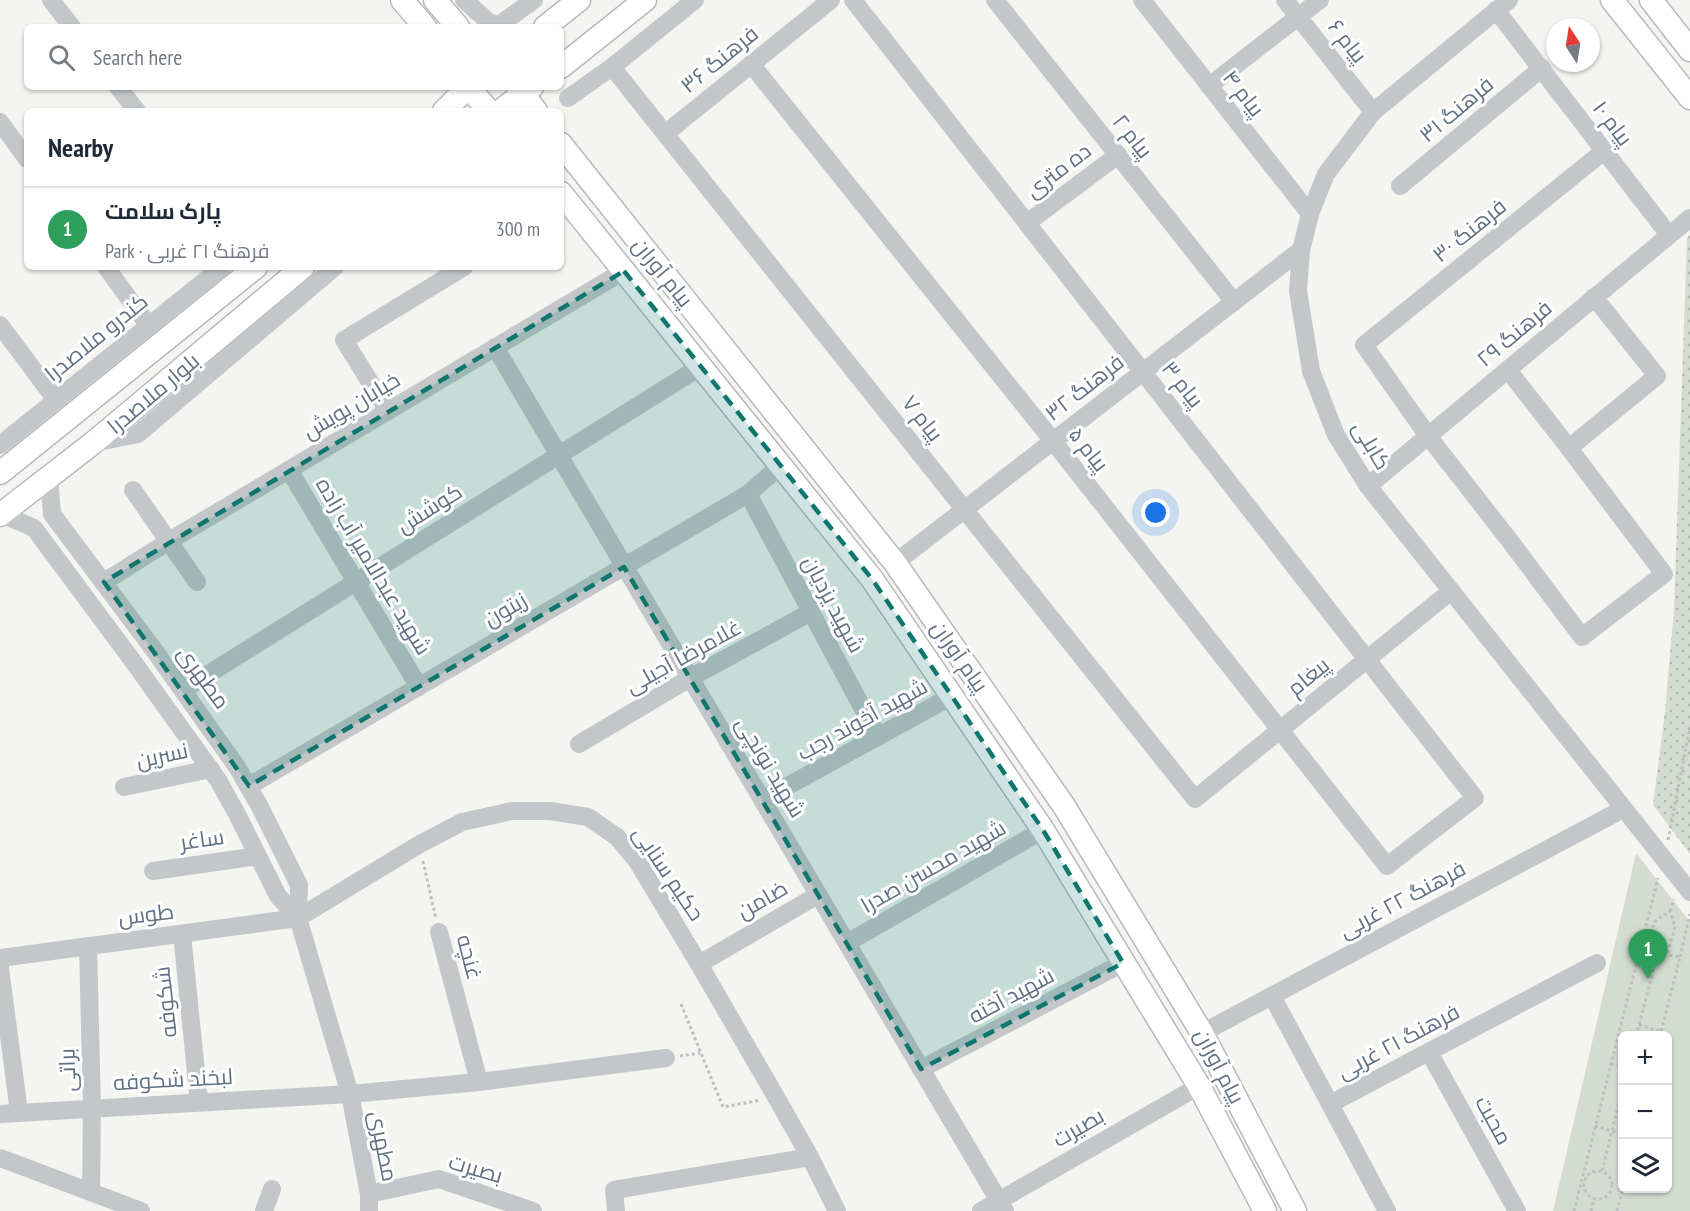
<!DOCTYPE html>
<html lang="en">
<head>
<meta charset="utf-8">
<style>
	body { margin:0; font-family:"PT Sans Narrow",Cairo,sans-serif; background:#f2f2f3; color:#1f2937 }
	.controls { position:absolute; right:18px; bottom:18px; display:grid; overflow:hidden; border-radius:9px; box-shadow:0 2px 4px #0004 }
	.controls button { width:54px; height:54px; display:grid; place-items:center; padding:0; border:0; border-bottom:2px solid #e0e1e3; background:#fff; color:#1f2937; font:30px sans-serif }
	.compass { position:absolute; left:1546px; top:18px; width:54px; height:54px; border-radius:50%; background:#fff; box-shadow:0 2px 4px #0004; rotate:348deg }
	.you { position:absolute; left:1156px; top:513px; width:21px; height:21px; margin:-15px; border:4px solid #fff; border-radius:50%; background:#1a73e8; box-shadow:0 0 0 9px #1a73e833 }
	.badge { display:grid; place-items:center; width:39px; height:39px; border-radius:50%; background:#f15813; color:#fff; font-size:20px; font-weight:700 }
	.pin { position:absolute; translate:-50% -50px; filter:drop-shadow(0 2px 3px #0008) }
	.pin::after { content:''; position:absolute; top:32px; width:21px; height:18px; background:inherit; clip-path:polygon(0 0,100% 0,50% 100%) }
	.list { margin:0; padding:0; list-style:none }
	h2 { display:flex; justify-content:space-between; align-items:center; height:78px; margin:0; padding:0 24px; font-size:26px }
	h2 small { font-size:20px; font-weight:400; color:#747a83 }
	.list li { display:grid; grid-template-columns:39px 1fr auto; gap:18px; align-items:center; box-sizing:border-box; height:84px; padding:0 24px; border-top:2px solid #e0e1e3 }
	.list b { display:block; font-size:22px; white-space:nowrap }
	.list p { margin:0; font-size:20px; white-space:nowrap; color:#747a83 }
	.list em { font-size:20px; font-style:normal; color:#747a83 }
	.icon { flex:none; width:33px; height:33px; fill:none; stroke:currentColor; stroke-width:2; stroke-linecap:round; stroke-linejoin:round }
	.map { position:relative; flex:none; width:1690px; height:1211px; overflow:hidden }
	.search { position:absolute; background:#fff; box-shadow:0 2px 4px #0004; left:24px; top:24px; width:540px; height:66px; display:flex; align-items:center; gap:15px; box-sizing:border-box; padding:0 21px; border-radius:9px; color:#747a83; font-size:22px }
	.panel { position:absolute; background:#fff; box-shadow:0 2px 4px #0004; left:24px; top:108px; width:540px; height:162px; border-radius:9px }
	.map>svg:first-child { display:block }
	.grass { fill:url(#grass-dots) }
	.green { fill:#d4dcd1; fill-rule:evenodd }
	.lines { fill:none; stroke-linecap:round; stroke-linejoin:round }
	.major-casing { stroke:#b6babe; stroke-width:25 }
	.path { stroke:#bdbec1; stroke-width:3; stroke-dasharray:3 3; stroke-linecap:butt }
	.minor { stroke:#c3c7ca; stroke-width:18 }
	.major { stroke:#fff; stroke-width:22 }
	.marked { fill:#0f766e; fill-opacity:0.2; stroke:#0f766e; stroke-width:4.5; stroke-dasharray:12 8; stroke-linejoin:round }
	.labels { text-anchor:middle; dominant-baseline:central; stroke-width:6; stroke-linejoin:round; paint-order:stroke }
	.street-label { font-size:22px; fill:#617184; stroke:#fff }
</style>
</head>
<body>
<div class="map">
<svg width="1690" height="1211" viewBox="0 0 1690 1211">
	<defs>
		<pattern id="grass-dots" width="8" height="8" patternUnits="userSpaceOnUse" patternTransform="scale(1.5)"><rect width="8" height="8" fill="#d4dcd1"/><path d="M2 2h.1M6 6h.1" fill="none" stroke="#afb7af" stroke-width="1.8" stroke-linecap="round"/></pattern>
	</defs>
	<rect width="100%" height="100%" fill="#f4f5f0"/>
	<!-- grass -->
	<polygon class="grass" points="1690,235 1690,854 1653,805 1665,711 1674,609 1687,238"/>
	<!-- green -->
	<path class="green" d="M1636,853L1690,922V1211H1553ZM1622,1036H1668V1188H1622Z"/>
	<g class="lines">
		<!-- major casing -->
		<g class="major-casing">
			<g id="major">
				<polyline points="402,0 425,27"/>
				<polyline points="435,0 458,27"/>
				<polyline points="1612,0 1690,98"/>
				<polyline points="1651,0 1690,50"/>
				<polyline points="545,27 579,0"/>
				<polyline points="561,67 645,0"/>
				<polyline points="468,87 489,111"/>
				<polyline points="518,87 536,111"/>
				<polyline points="444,111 468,87"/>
				<polyline points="500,111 532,87"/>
				<polyline points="561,144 895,563 1064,806 1202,1033 1295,1211"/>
				<polyline points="561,193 872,579 1043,830 1199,1086 1265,1211"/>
				<polyline points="0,473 256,267"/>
				<polyline points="0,515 93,443 303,267"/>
			</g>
		</g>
		<!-- path -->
		<g class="path">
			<polyline points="1668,840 1690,727"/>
			<polyline points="423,861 436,919"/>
			<polyline points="1670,911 1674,899"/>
			<polyline points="1640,950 1680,957 1660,1036"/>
			<polyline points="1647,951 1654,922 1670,911 1675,927 1667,955"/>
			<polyline points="1680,957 1690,914"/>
			<polyline points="681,1004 723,1107 761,1100"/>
			<polyline points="1639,1025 1661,1031"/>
			<polyline points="1636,1036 1658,953"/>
			<polyline points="680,1056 700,1053"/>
			<polyline points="1611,1064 1622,1067"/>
			<polyline points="1595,1126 1622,1134"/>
			<circle cx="1598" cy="1185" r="14"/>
			<polyline points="1602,1171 1622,1090"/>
			<polyline points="1574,1211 1658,878"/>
			<polyline points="1591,1211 1594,1199"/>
			<polyline points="1617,1211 1623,1188"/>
		</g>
		<!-- minor -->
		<g class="minor">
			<polyline points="51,0 72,27"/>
			<polyline points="464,0 489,22 499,25 534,0"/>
			<polyline points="995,0 1234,302"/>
			<polyline points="1142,0 1310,214"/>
			<polyline points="1285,0 1373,112"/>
			<polyline points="1509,0 1373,112 1326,174 1310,214 1301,250 1298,291 1311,371 1336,435 1368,486 1690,892"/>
			<polyline points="1496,10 1669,235"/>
			<polyline points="751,64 1053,441 1387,866 1475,798 853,0"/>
			<polyline points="612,67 1195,799 1451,591"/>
			<polyline points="1209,86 1320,0"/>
			<polyline points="118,87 137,111"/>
			<polyline points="568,98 612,67 695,0"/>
			<polyline points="0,122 27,159"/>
			<polyline points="666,133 831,0"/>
			<polyline points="1400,186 1542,68"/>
			<polyline points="1027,223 1118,155"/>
			<polyline points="106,267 149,326"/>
			<polyline points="0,325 56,400"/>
			<polyline points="495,347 1005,1211"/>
			<polyline points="1508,370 1569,448 1664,574 1582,637 1510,541 1428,436 1364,345 1604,151"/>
			<polyline points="388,411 344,340 464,267"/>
			<polyline points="93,443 138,434 335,267"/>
			<polyline points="0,445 222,267"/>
			<polyline points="1569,448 1657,376 1594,297"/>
			<polyline points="289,470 419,687"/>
			<polyline points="49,477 52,514 154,650 237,767 259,805 299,885 298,918 350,1094 369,1194 369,1211"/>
			<polyline points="1368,486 1690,218"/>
			<polyline points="133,490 197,582"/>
			<polyline points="748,494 878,737"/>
			<polyline points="1,514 34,528 135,664 218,780 238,816 278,896 298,918"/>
			<polyline points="895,563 1301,250"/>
			<polyline points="104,582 169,541 624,271"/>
			<polyline points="183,690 700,367"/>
			<polyline points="579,744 690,678 811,612"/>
			<polyline points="249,786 748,494 780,466"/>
			<polyline points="124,787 211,769"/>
			<polyline points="762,800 952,696"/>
			<polyline points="153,871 258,856"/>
			<polyline points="439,932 479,1082"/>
			<polyline points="182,934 199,1102"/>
			<polyline points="847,943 1043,830"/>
			<polyline points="88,946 92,1108 91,1192"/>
			<polyline points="0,958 298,918 420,844 462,822 512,811 550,811 588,817 617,837 637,861 699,964 776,1097 810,1157 837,1211"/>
			<polyline points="699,964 818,895"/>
			<polyline points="0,968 19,1112"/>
			<polyline points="1272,996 1330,1104 1597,963"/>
			<polyline points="1202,1033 1623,809"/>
			<polyline points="1429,1052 1517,1211"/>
			<polyline points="921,1069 1123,963"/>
			<polyline points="1330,1104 1387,1211"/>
			<polyline points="0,1114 350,1094 479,1082 666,1058"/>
			<polyline points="0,1158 141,1211"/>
			<polyline points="369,1194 439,1179 533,1211"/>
			<polyline points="264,1211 272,1189"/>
			<polyline points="616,1211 614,1190 810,1157"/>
			<polyline points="981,1211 1199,1086"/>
		</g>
		<!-- major -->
		<use href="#major" class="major"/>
	</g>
	<!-- marked area -->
	<path class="marked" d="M624,271L872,579L1043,830L1123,963L921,1069L624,567L249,786L104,582Z"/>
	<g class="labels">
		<!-- street labels -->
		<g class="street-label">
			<text transform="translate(1348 41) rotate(52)">پیام ۶</text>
			<text transform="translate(719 59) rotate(-39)">فرهنگ ۳۶</text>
			<text transform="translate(1244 93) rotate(52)">پیام ۴</text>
			<text transform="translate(1456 109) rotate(-40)">فرهنگ ۳۱</text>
			<text transform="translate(1613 123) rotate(53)">پیام ۱۰</text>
			<text transform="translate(1133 136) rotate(52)">پیام ۲</text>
			<text transform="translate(1058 170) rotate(-37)">ده متری</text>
			<text transform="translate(1469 230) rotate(-39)">فرهنگ ۳۰</text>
			<text transform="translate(663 272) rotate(51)">پیام آوران</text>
			<text transform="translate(1514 333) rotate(-40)">فرهنگ ۲۹</text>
			<text transform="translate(96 337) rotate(-39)">کندرو ملاصدرا</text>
			<text transform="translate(1183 384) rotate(52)">پیام ۳</text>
			<text transform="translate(1084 387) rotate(-38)">فرهنگ ۳۲</text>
			<text transform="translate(153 393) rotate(-40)">بلوار ملاصدرا</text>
			<text transform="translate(351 405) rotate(-31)">خیابان پویش</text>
			<text transform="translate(923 418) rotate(52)">پیام ۷</text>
			<text transform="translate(1372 445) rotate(59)">کابلی</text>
			<text transform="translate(1089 449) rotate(52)">پیام ۵</text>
			<text transform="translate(429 508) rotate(-32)">کوشش</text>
			<text transform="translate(374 566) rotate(59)">شهید عبدالامیر آب زاده</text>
			<text transform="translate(834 604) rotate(62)">شهید یزدیان</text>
			<text transform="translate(505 609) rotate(-30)">زیتون</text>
			<text transform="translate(683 656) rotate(-29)">غلامرضا آجیلی</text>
			<text transform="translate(960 656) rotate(55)">پیام آوران</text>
			<text transform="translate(1308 676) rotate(-39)">پیغام</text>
			<text transform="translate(204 677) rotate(54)">مطهری</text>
			<text transform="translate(862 719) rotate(-29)">شهید آخوند رجب</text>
			<text transform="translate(162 755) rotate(-12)">نسرین</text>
			<text transform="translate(771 767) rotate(59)">شهید نونچی</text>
			<text transform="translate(202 839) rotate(-8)">ساغر</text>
			<text transform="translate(933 866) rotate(-30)">شهید محسن صدرا</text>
			<text transform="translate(669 873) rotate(56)">حکیم سنایی</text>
			<text transform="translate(762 899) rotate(-30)">ضامن</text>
			<text transform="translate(1402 899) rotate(-28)">فرهنگ ۲۲ غربی</text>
			<text transform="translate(146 914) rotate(-7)">طوس</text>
			<text transform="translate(470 957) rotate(75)">غنچه</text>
			<text transform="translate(1011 995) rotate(-28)">شهید آخته</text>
			<text transform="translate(165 1002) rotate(-96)">شکوفه</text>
			<text transform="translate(1398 1041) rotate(-28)">فرهنگ ۲۱ غربی</text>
			<text transform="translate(1220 1066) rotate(62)">پیام آوران</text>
			<text transform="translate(67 1070) rotate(-92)">براتی</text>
			<text transform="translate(173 1079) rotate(-3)">لبخند شکوفه</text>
			<text transform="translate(1494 1120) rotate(61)">محبت</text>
			<text transform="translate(1078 1127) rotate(-30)">بصیرت</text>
			<text transform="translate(384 1146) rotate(79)">مطهری</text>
			<text transform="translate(476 1168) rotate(16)">بصیرت</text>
		</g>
	</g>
</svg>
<div class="controls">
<button>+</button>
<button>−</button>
<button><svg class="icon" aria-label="layers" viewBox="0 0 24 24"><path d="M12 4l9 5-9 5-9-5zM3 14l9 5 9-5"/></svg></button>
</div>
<svg class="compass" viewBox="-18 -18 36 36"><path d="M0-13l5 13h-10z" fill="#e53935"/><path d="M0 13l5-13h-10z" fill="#747a83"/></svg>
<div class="you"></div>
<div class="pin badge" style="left:1648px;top:979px;background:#2e9e5b">1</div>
<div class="search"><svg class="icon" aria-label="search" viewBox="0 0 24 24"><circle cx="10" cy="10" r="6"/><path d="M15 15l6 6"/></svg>Search here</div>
<section class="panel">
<h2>Nearby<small></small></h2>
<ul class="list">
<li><span class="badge" style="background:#2e9e5b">1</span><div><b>پارک سلامت</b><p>Park · فرهنگ ۲۱ غربی</p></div><em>300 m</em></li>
</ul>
</section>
</div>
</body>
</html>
